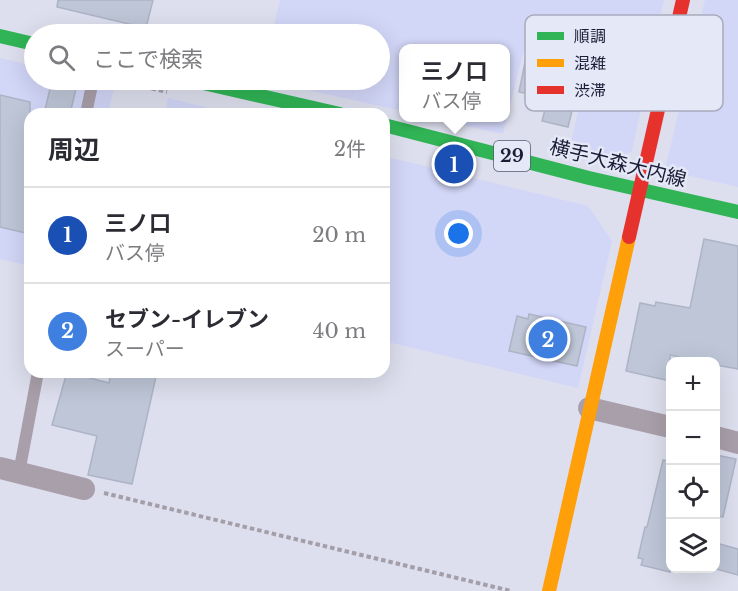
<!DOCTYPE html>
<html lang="ja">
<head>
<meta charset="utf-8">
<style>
	body { margin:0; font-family:"Libre Baskerville","Noto Sans JP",serif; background:#f2f2f3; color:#2b2b33 }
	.controls { position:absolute; right:18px; bottom:18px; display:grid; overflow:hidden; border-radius:12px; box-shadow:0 6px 24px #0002 }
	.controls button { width:54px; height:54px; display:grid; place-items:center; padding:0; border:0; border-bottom:2px solid #e1e1e2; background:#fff; color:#2b2b33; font:30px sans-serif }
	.you { position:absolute; left:459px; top:234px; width:21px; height:21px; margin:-15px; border:4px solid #fff; border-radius:50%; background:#1a73e8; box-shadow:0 0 0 9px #1a73e833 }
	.badge { display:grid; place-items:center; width:39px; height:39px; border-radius:50%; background:#b45309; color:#fff; font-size:20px; font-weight:700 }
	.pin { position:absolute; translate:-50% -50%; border:3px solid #fff; box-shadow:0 2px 6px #0006 }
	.popup { position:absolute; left:399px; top:44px; width:111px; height:78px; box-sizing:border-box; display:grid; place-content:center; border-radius:12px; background:#fff; filter:drop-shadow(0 2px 4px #0005); font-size:20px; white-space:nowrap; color:#7c7c81 }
	.popup b { font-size:22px; color:#2b2b33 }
	.popup::after { content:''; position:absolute; left:50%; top:100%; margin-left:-12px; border:12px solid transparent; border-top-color:#fff }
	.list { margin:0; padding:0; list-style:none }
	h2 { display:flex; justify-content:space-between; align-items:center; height:78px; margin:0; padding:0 24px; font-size:26px }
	h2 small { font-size:20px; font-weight:400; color:#7c7c81 }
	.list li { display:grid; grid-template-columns:39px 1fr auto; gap:18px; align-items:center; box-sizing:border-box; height:96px; padding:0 24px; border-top:2px solid #e1e1e2 }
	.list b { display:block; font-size:22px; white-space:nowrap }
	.list p { margin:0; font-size:20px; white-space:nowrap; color:#7c7c81 }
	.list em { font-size:20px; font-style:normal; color:#7c7c81 }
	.icon { flex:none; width:33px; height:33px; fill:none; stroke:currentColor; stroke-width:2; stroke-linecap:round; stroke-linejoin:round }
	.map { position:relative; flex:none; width:738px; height:591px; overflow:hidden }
	.search { position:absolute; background:#fff; box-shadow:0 6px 24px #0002; left:24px; top:24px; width:366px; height:66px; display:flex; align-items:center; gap:15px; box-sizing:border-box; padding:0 21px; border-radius:33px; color:#7c7c81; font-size:22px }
	.panel { position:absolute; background:#fff; box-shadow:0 6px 24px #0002; left:24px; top:108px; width:366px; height:270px; border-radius:18px }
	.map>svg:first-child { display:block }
	.built { fill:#d2d6f7 }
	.building { fill:#bec6d7; stroke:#acb4c6; stroke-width:1.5 }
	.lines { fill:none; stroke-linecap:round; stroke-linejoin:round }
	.path { stroke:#a49ea9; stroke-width:4; stroke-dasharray:4.5 3; stroke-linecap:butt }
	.lane { stroke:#a99faa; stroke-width:12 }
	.street { stroke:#a99faa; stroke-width:22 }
	.fast { stroke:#30b455; stroke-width:14 }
	.slow { stroke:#ff9f0a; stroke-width:14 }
	.jam { stroke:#e5322d; stroke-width:14 }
	.labels { text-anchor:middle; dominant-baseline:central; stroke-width:5; stroke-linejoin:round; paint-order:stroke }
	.shield { fill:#e5e8f6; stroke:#585a70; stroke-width:1.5 }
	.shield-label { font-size:18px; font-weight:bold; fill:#1b1d37 }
	.street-label { font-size:20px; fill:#1b1d37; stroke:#e5e8f6 }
	.key { fill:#e5e8f6; stroke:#a8abbd; stroke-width:1.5 }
	.key-label { font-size:16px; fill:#1b1d37 }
</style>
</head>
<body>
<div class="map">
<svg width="738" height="591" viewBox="0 0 738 591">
	<rect width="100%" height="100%" fill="#dddfee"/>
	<!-- built -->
	<g class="built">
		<polygon points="280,0 664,0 632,151 615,160 569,150 591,57 526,41 503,134 431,118 505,118 505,48 403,48 403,111 262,80 380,80 380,34 272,34"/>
		<polygon points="705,0 738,0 738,187 665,170"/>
		<polygon points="0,58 34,66 34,80 97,80 115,84 108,114 30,114 30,266 0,259"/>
		<polygon points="168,98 233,114 165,114"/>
		<polygon points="384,156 588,206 612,241 578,388 384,341"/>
	</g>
	<!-- building -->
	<g class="building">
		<polygon points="58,0 153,0 146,28 57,7"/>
		<polygon points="529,43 556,49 550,75 577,81 571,103 574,103 568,127 542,121 548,98 519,92"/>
		<polygon points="52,80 78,80 70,114 44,114"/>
		<polygon points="0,95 30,102 30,234 0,227"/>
		<polygon points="704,239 738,246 738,369 716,365 716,362 701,362 670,355 670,381 626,371 640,303 655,306 656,302 690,308"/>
		<polygon points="529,314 586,327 577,366 509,351 517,316 528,319"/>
		<polygon points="67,372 109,383 111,372 157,372 132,484 88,475 97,436 52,425"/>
		<polygon points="716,455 736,459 723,517 716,516"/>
		<polygon points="663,460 670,461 670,572 641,565 643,559 638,558 645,527 647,527"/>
		<polygon points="716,543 738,549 738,575 716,569"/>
	</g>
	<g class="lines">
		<!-- path -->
		<g class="path">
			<polyline points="115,80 167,92"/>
			<polyline points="104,493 511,591"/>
		</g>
		<!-- lane -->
		<g class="lane">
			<polyline points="86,114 93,80"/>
			<polyline points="19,473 38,372"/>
		</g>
		<!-- street -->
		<g class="street">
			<polyline points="589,408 670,427"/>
			<polyline points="716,437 738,443"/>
			<polyline points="0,468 84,489"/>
		</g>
		<!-- fast -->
		<g class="fast">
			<polyline points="0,36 34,44"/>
			<polyline points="190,80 340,114"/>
			<polyline points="384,125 589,178 738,212"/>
		</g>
		<!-- slow -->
		<polyline class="slow" points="549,591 629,237"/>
		<!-- jam -->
		<polyline class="jam" points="629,237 683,0"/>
	</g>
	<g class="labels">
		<!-- shield labels -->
		<rect class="shield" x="494" y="141" width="36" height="30" rx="4.5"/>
		<g class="shield-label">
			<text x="512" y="156">29</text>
		</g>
		<!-- street labels -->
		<g class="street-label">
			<text transform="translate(618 163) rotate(14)">横手大森大内線</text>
		</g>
	</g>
	<!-- legend -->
	<rect x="525" y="15" width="198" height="96" rx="9" class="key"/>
	<rect x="537" y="32" width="27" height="8" fill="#30b455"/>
	<rect x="537" y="59" width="27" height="8" fill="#ff9f0a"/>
	<rect x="537" y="86" width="27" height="8" fill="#e5322d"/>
	<g class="key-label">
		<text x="574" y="42">順調</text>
		<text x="574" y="69">混雑</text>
		<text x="574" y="96">渋滞</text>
	</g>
</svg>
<div class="controls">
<button>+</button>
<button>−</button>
<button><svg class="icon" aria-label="locate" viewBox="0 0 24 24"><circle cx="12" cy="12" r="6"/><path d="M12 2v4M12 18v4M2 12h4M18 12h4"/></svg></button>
<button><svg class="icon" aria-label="layers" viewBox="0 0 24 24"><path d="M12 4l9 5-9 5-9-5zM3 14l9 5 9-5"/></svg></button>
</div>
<div class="you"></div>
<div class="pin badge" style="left:454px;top:164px;background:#1a4fb4">1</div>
<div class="popup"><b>三ノ口</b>バス停</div>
<div class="pin badge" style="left:548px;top:339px;background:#3f7fe0">2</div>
<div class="search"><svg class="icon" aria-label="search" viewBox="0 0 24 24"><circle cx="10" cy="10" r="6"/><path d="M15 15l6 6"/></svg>ここで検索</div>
<section class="panel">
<h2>周辺<small>2件</small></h2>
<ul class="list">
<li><span class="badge" style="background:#1a4fb4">1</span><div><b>三ノ口</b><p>バス停</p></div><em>20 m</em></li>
<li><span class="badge" style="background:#3f7fe0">2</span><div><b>セブン-イレブン</b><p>スーパー</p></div><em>40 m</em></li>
</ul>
</section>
</div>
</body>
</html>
